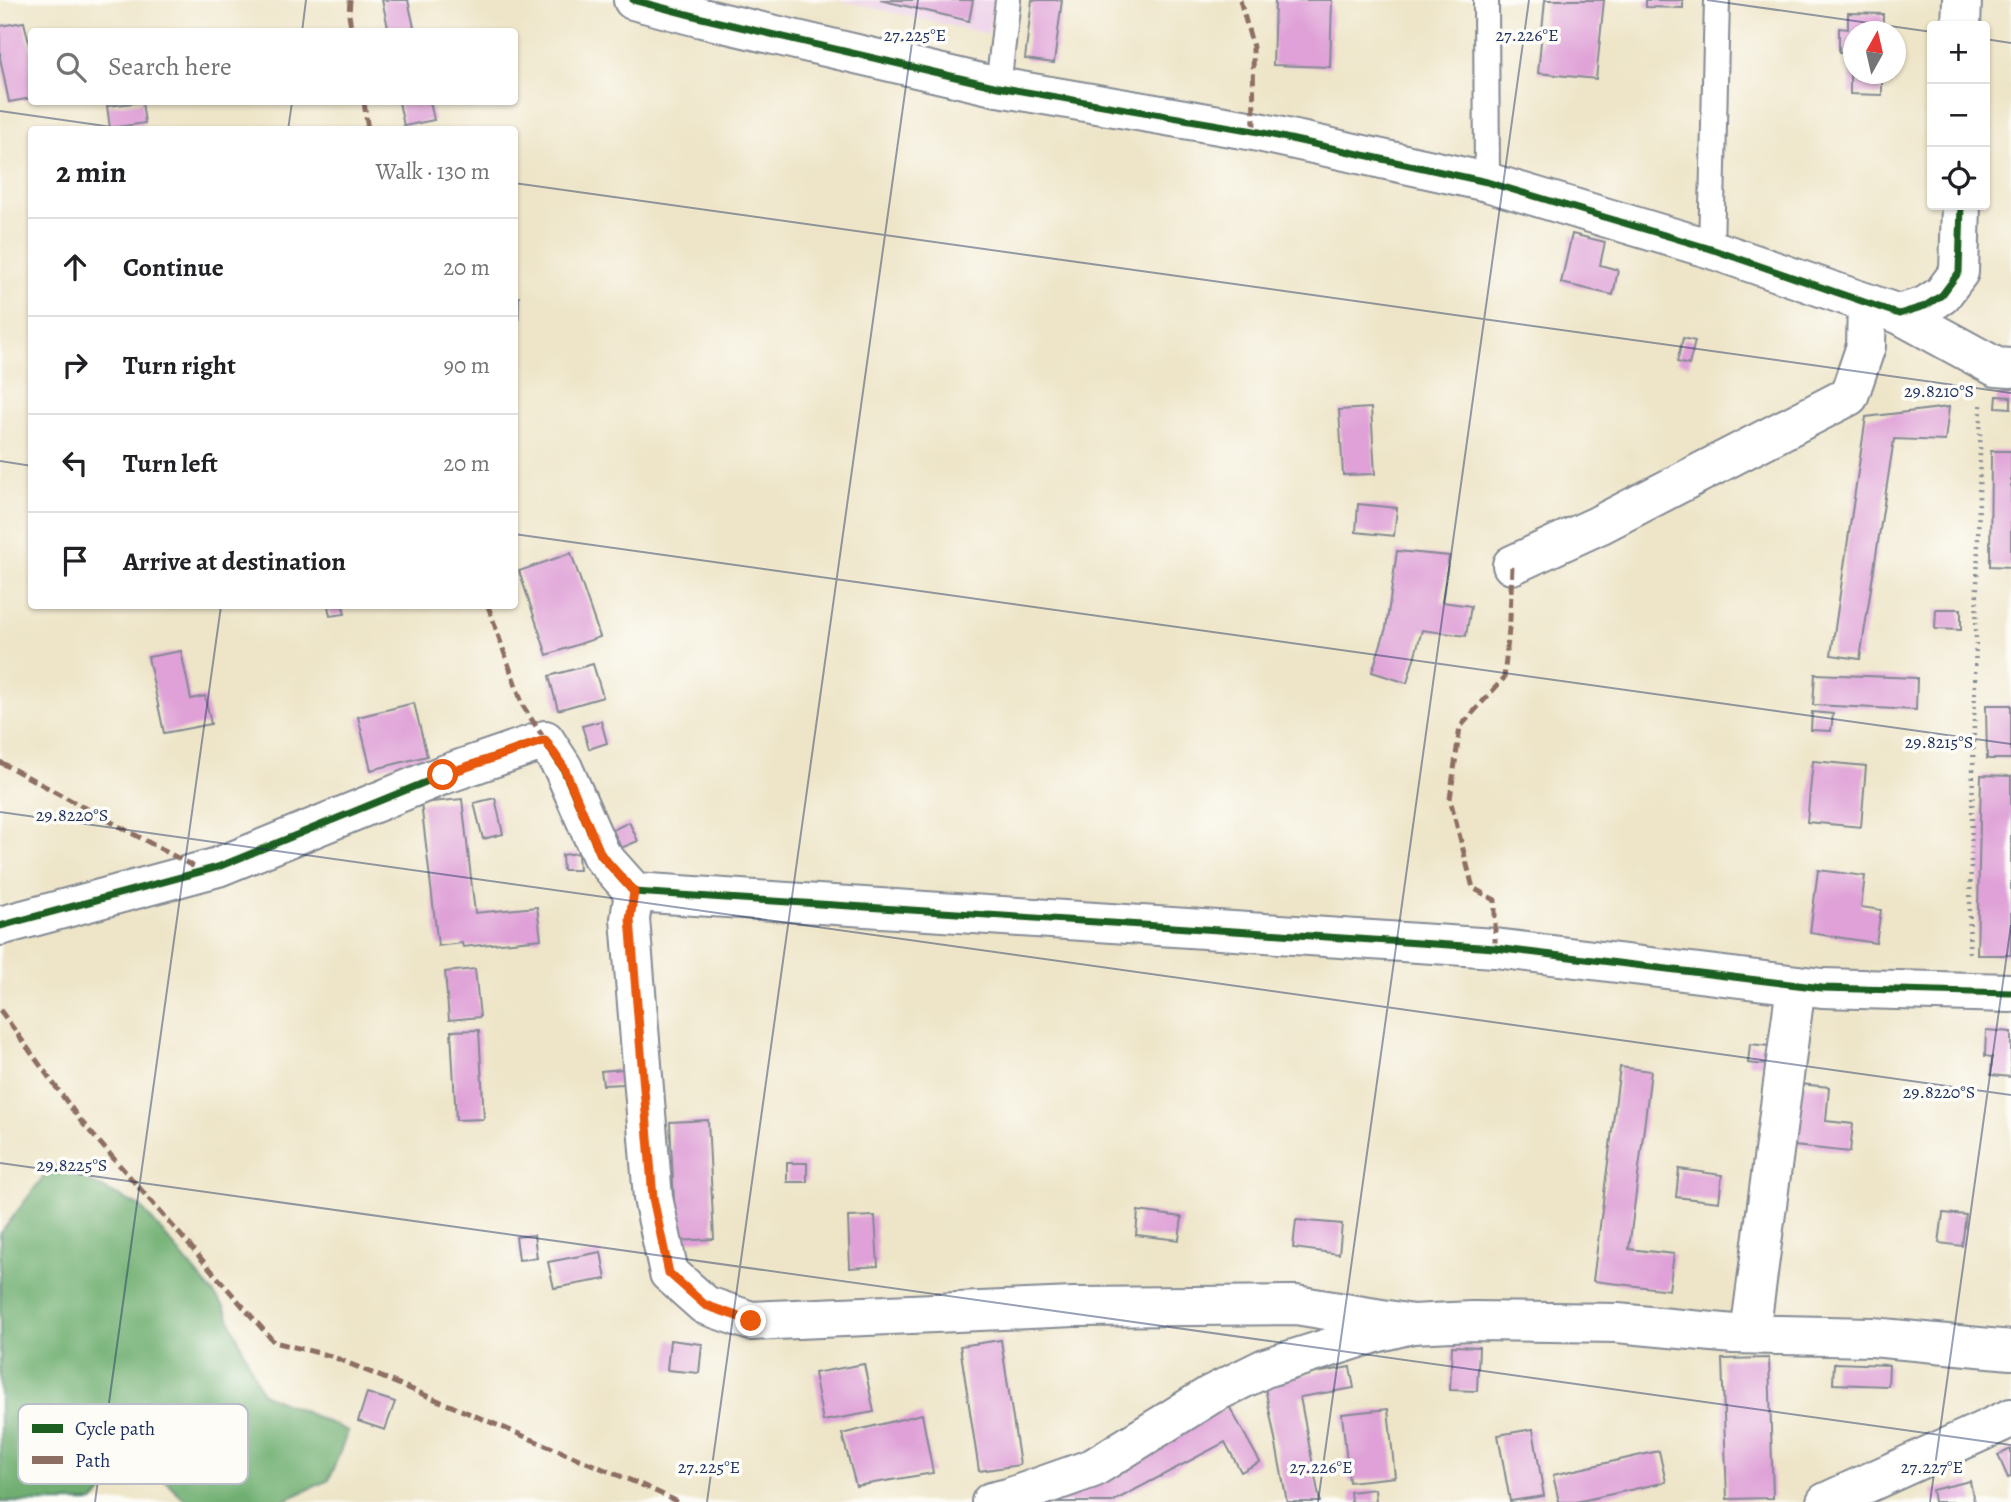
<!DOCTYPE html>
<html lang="en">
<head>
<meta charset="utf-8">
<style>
	body { margin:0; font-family:Alegreya,serif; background:#f6f6f6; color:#202124 }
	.controls { position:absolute; right:21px; top:21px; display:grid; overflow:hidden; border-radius:7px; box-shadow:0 2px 5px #0004 }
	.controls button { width:63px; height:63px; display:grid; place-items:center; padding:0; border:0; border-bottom:2px solid #e0e0e0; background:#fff; color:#202124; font:35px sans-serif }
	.compass { position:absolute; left:1843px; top:21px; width:63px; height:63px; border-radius:50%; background:#fff; box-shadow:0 2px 5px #0004; rotate:8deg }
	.stop { position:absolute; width:21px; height:21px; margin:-16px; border:5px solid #ea580c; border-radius:50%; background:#fff }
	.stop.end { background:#ea580c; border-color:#fff; box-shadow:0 2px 7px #0008 }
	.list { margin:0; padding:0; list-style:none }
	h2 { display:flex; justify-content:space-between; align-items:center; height:91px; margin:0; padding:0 28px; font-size:30px }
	h2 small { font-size:23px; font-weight:400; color:#757577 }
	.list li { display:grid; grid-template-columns:46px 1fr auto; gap:21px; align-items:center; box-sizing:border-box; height:98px; padding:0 28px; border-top:2px solid #e0e0e0 }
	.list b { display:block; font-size:26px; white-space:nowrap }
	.list em { font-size:23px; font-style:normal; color:#757577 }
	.icon { flex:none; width:38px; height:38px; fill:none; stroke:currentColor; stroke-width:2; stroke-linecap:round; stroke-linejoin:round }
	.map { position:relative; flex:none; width:2011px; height:1502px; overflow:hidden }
	.search { position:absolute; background:#fff; box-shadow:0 2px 5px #0004; left:28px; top:28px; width:490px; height:77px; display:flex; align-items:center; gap:18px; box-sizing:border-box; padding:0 24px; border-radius:7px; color:#757577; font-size:26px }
	.panel { position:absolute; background:#fff; box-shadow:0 2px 5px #0004; left:28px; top:126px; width:490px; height:483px; border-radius:7px }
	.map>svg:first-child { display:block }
	.built { fill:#edd1e9 }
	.forest { fill:#6faf71; stroke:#456f68; stroke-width:2 }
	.building { fill:#dfa1d7 }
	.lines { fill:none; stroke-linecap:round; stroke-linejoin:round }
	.lane-casing { stroke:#848a93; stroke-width:28 }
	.street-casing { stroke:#848a93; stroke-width:42 }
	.secondary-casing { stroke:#848a93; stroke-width:42 }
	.path { stroke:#848a93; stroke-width:4.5; stroke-dasharray:2 5; stroke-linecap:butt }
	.lane { stroke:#fff; stroke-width:24 }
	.street { stroke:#fff; stroke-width:38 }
	.secondary { stroke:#fff; stroke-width:38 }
	.quiet { stroke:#8d6e63; stroke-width:5; stroke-dasharray:10 5; stroke-linecap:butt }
	.cycleway-casing { stroke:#fdfcf7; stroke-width:11 }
	.cycleway { stroke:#1b5e20; stroke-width:7 }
	.route { stroke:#ea580c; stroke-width:9 }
	.ticks { fill:none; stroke:#1b2f5e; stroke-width:2; stroke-opacity:0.45 }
	.key { fill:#fdfcf7; stroke:#b9bec9; stroke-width:2 }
	.key-label { font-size:19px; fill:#1b2f5e }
	.ticks-label { font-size:18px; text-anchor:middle; fill:#1b2f5e; stroke:#fdfcf7; stroke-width:7; stroke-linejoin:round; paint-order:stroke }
</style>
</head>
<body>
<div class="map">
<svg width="2011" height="1502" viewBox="0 0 2011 1502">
	<rect width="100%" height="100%" fill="#fdfcf7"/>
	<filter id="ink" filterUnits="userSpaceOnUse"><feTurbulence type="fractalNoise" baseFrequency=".0143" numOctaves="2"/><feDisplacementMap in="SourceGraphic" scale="14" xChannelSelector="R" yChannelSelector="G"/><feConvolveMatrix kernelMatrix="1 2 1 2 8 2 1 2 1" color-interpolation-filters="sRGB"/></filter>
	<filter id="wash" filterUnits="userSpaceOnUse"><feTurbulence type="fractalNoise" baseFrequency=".00686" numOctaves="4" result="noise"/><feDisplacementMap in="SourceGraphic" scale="28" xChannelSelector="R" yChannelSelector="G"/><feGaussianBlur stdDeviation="1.57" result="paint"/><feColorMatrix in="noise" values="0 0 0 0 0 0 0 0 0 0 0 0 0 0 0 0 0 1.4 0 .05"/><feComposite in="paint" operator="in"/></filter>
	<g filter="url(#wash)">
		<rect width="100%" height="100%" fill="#eee5c8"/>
		<!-- built -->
		<polygon class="built" points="838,0 994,0 988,34"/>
		<!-- forest -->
		<polygon class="forest" points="53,1164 141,1207 224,1306 262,1393 348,1431 329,1480 281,1502 187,1502 141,1456 93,1502 0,1502 0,1234"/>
		<g id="blocks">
			<!-- building -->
			<g class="building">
				<polygon points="382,0 408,0 415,32 389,32"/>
				<polygon points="880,0 973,0 969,21"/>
				<polygon points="1032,0 1062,0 1054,63 1025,59"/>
				<polygon points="1275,0 1332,0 1330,67 1273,65"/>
				<polygon points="1545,0 1604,0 1596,79 1538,73"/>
				<polygon points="1646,0 1683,0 1683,8 1646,7"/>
				<polygon points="1848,13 1883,14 1883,32 1854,32 1854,74 1882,74 1882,95 1850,94 1850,53 1839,53 1839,28 1848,29"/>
				<polygon points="24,22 32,55 32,98 9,102 0,58 0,26"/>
				<polygon points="142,102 145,123 110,128 107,106"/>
				<polygon points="399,102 430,102 434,120 404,126"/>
				<polygon points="1572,234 1605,242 1600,265 1618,270 1613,295 1561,283"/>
				<polygon points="514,296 519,297 518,335 514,335"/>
				<polygon points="1683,338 1695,341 1689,365 1677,362"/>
				<polygon points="1997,396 2011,397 2011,408 1996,407"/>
				<polygon points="1949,407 1945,441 1894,439 1860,659 1831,655 1866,417"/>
				<polygon points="1371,408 1375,474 1343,475 1339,410"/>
				<polygon points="1991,451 2011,451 2011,567 1990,566"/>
				<polygon points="1358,504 1397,508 1394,536 1356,532"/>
				<polygon points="1397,551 1449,556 1442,602 1471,606 1466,636 1422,630 1407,683 1372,672 1386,628"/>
				<polygon points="571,553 600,637 547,655 519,571"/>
				<polygon points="328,606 343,606 345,614 330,616"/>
				<polygon points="1936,609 1961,609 1961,630 1935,629"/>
				<polygon points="181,651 191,699 205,696 211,724 164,733 148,657"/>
				<polygon points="593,664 603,697 558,710 549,676"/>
				<polygon points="1815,674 1917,678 1916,710 1813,705"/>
				<polygon points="414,703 427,756 371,770 358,717"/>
				<polygon points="1986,705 2011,705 2011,759 1987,759"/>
				<polygon points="1812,712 1833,714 1831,731 1811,730"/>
				<polygon points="601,721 607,743 589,749 582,726"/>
				<polygon points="1813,761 1866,766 1861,827 1807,822"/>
				<polygon points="1981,775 2011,776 2011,955 1977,955"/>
				<polygon points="495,798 503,834 483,839 474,803"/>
				<polygon points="462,799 475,913 537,907 541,939 463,947 462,943 438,946 421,803"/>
				<polygon points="629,822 638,841 621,848 613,830"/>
				<polygon points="578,853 579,870 563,870 562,855"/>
				<polygon points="1818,870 1865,876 1861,907 1881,910 1876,943 1810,933"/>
				<polygon points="475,969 480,1017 449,1020 445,972"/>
				<polygon points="479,1030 484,1119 456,1120 451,1031"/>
				<polygon points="1986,1030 2011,1032 2011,1077 1991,1075 1992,1057 1985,1056"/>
				<polygon points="1750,1044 1769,1046 1767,1065 1748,1063"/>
				<polygon points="1620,1067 1651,1071 1629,1249 1674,1254 1669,1290 1593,1281"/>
				<polygon points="623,1069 624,1084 603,1085 601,1071"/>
				<polygon points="1800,1084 1829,1087 1826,1121 1853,1124 1850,1152 1794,1146"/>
				<polygon points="708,1120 714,1239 676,1241 670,1122"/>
				<rect x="787" y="1163" width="20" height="19"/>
				<polygon points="1679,1169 1722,1175 1719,1202 1676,1197"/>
				<polygon points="1138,1211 1182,1217 1179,1240 1136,1235"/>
				<polygon points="1943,1213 1966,1215 1962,1246 1939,1243"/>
				<polygon points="875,1216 878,1266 850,1268 848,1217"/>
				<polygon points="1296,1220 1342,1224 1339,1254 1293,1248"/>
				<polygon points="534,1235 537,1258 519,1260 516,1237"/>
				<polygon points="601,1252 606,1279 554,1288 548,1262"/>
				<polygon points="670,1340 702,1344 699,1373 667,1370"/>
				<polygon points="1001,1340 1020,1465 979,1471 960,1346"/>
				<polygon points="1452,1346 1479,1347 1477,1391 1450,1390"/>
				<polygon points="1769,1358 1773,1498 1727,1499 1722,1359"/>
				<polygon points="1834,1363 1889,1365 1888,1386 1833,1384"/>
				<polygon points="864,1364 874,1412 823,1421 814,1373"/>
				<polygon points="1350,1367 1354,1388 1300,1397 1320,1502 1287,1502 1264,1382"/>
				<polygon points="367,1393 395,1402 385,1430 358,1421"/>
				<polygon points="1229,1406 1260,1462 1241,1472 1225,1442 1112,1502 1051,1502"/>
				<polygon points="1388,1409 1395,1477 1349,1482 1342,1414"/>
				<polygon points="922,1414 933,1473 856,1486 842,1434"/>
				<polygon points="1533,1429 1544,1496 1510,1501 1498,1435"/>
				<polygon points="2011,1449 2011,1477 2008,1478 1998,1455"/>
				<polygon points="1659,1451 1666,1482 1576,1502 1559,1502 1553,1475"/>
				<polygon points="1970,1481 1974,1502 1934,1502 1932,1490"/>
				<polygon points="1375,1489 1376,1502 1351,1502 1350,1492"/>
			</g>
		</g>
	</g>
	<g filter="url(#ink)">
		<use href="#blocks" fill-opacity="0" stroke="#848a93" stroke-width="2"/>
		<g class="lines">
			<!-- lane casing -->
			<g class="lane-casing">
				<g id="lane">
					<polyline points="1486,0 1487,182"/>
					<polyline points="998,87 1008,0"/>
					<polyline points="1711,249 1717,0"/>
				</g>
			</g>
			<!-- street casing -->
			<g class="street-casing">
				<g id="street">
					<polyline points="1899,314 1996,367 2011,368"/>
					<polyline points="634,892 630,919 653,1198 669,1273 705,1305 751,1321 1074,1307 1296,1305 1412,1324"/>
					<polyline points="0,926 218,867 443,775 545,740 563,768 601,855 634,892 1495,948 1822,988 2011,993"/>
					<polyline points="1750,1334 1796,985"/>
					<polyline points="991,1502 1008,1498 1093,1468 1210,1395 1265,1368 1379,1332 1412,1324 1472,1321 1617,1323 1734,1334 1872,1337 2011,1350"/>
					<polyline points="1826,1502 2011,1418"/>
				</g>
			</g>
			<!-- secondary casing -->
			<g class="secondary-casing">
				<g id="secondary">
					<polyline points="633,0 702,18 998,87 1254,131 1487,182 1711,249 1899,314 1925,306 1942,295 1959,272 1961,205"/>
					<polyline points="1961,26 1962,0"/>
					<polyline points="1512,565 1599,525 1849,396 1866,346 1867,303"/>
				</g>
			</g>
			<!-- path -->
			<polyline class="path" points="1969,953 1981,405"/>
			<!-- lane -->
			<use href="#lane" class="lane"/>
			<!-- street -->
			<use href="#street" class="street"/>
			<!-- secondary -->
			<use href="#secondary" class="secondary"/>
			<!-- quiet -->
			<g class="quiet">
				<polyline points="350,0 349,15 352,32"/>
				<polyline points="1240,0 1253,47 1254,131"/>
				<polyline points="364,102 368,130"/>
				<polyline points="488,606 523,706 545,740"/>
				<polyline points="0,762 202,871"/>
				<polyline points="1495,948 1495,900 1473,888 1450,799 1460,727 1504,678 1510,619 1512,565"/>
				<polyline points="0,1010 80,1120 274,1342 331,1356 649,1488 678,1502"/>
			</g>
			<!-- cycleway casing -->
			<g class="cycleway-casing">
				<g id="cycleway">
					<polyline points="633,0 702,18 998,87 1254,131 1487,182 1711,249 1899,314 1925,306 1942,295 1959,272 1961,205"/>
					<polyline points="0,926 218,867 443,775 545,740 563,768 601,855 634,892 1495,948 1822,988 2011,993"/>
				</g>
			</g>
			<!-- cycleway -->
			<use href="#cycleway" class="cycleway"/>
		</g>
	</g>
	<g class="lines" filter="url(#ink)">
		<!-- route -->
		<polyline class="route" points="443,775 545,740 564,768 601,855 634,892 630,919 653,1198 669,1273 705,1305 751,1321"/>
	</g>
	<!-- ticks -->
	<path class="ticks" d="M1707,0L1932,32M302,32L306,0M1985,39L2011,43M0,111L133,130M288,130L292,102M514,183L2011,393M0,461L32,466M514,534L2011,744M0,812L2011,1095M0,1163L2011,1445M95,1502L221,606M707,1502L918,0M1318,1502L1529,0M1930,1502L2011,925"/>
	<!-- legend -->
	<rect x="18" y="1404" width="230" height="80" rx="10" class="key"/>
	<rect x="32" y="1424" width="31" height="9" fill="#1b5e20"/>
	<rect x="32" y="1456" width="31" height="8" fill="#8d6e63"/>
	<g class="key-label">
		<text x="75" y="1435">Cycle path</text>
		<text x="75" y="1467">Path</text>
	</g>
	<g class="ticks-label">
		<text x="915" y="41">27.225°E</text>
		<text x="1527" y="41">27.226°E</text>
		<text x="1939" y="397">29.8210°S</text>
		<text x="1939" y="748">29.8215°S</text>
		<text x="72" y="821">29.8220°S</text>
		<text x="1939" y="1098">29.8220°S</text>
		<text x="72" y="1171">29.8225°S</text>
		<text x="709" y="1473">27.225°E</text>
		<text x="1321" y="1473">27.226°E</text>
		<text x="1932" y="1473">27.227°E</text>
	</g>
</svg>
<div class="controls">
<button>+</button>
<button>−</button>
<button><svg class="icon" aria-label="locate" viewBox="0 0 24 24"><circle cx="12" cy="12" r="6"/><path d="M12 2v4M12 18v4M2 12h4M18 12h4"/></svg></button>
</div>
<svg class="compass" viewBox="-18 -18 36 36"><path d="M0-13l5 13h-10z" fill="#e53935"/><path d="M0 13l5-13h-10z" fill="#757577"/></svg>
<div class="stop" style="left:443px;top:775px"></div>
<div class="stop end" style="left:751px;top:1321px"></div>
<div class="search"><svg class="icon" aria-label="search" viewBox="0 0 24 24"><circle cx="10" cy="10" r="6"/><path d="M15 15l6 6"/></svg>Search here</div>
<section class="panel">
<h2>2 min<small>Walk · 130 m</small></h2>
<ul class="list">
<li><svg class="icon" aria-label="ahead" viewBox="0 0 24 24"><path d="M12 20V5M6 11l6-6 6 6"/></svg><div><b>Continue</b></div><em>20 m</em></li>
<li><svg class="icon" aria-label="right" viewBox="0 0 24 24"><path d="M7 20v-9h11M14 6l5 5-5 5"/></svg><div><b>Turn right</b></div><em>90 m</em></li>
<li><svg class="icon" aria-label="left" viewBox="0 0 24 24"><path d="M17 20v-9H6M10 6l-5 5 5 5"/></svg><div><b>Turn left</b></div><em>20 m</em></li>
<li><svg class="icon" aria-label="arrive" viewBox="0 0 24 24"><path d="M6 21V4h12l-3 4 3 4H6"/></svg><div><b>Arrive at destination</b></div></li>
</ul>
</section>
</div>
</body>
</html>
